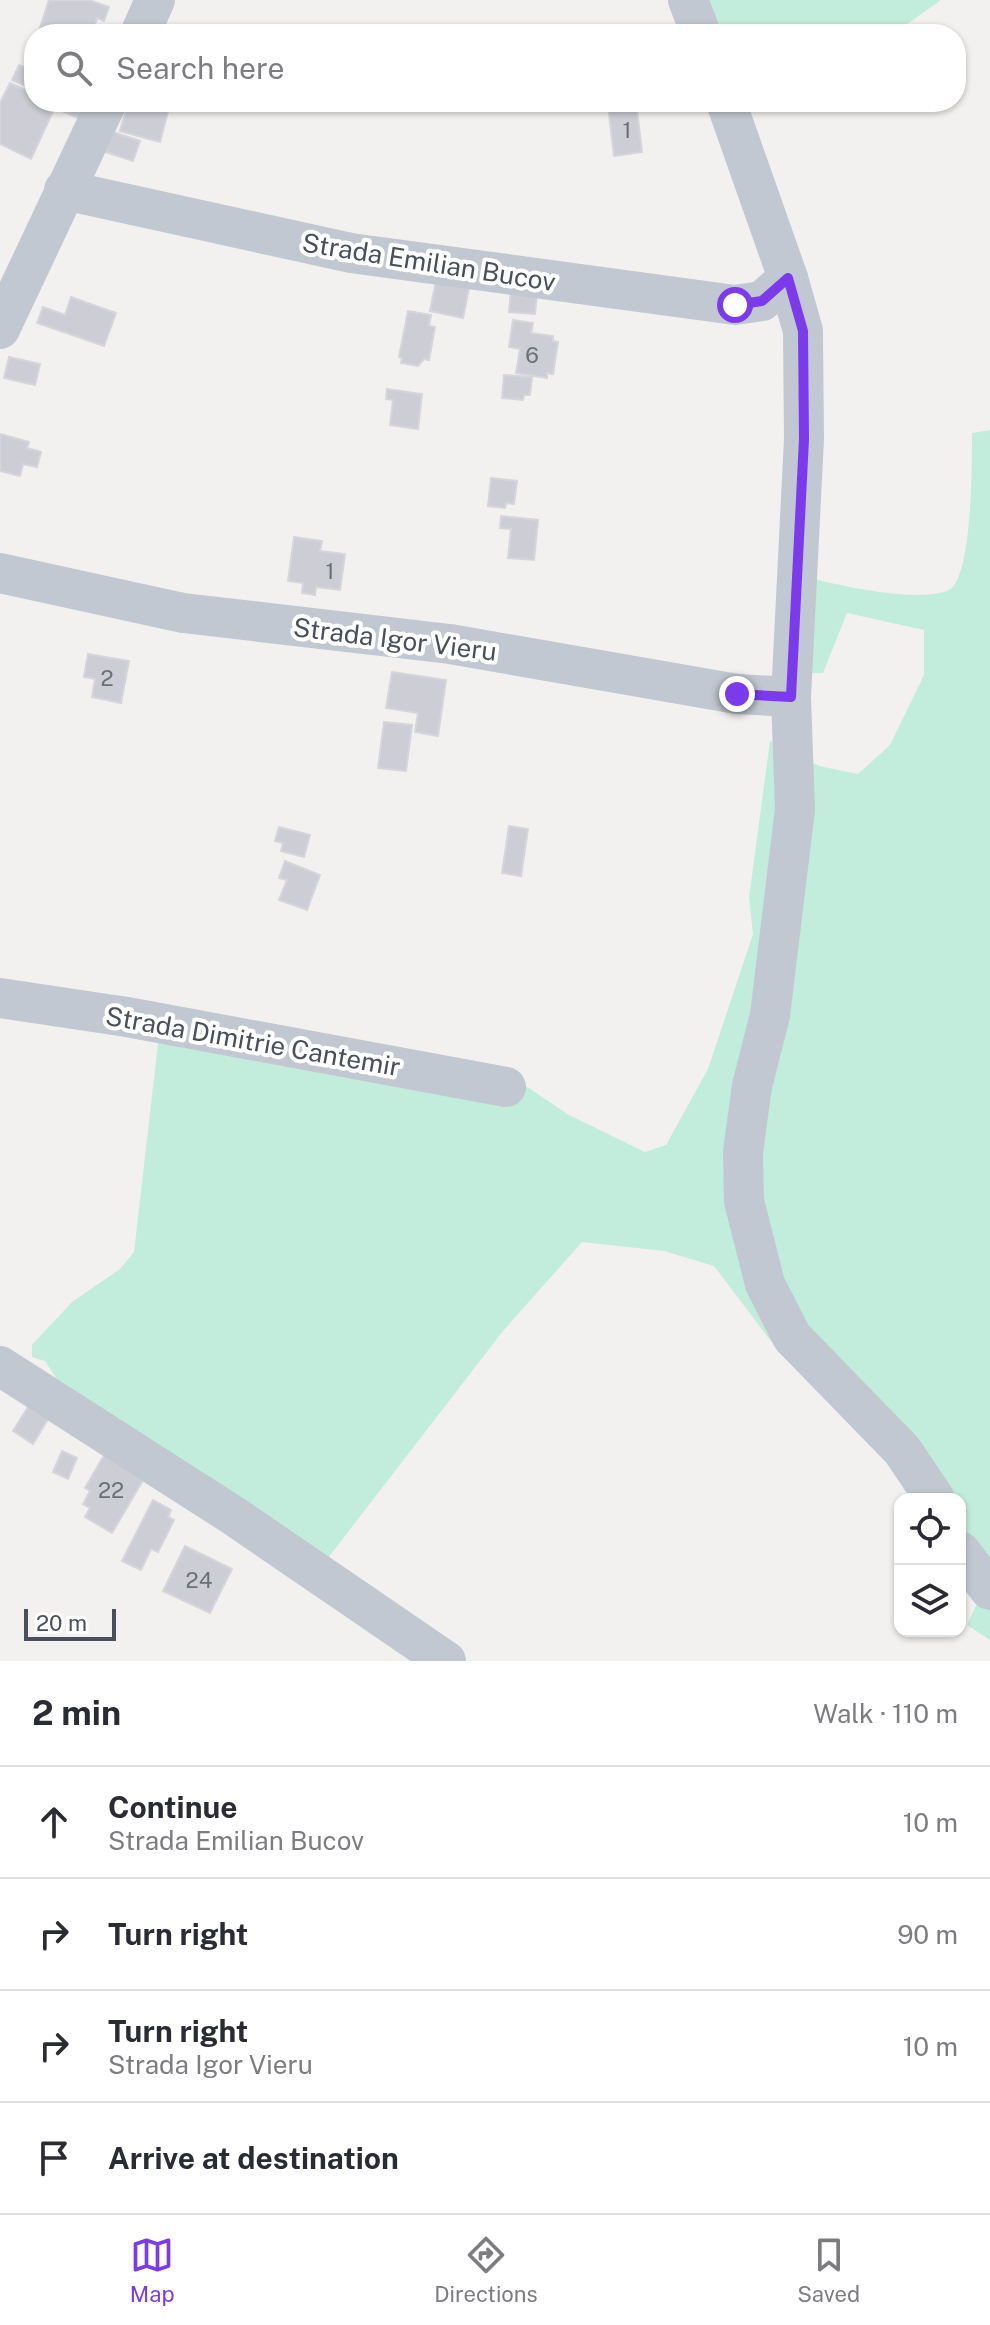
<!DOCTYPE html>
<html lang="en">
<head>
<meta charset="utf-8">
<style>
	body { margin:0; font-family:"Public Sans",sans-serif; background:#f7f7f7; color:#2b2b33 }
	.controls { position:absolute; right:24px; bottom:24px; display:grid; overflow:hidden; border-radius:16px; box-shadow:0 2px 6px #0004 }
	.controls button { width:72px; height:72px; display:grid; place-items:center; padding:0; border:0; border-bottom:2px solid #e1e1e2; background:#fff; color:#2b2b33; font:40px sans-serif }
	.scale { position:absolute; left:24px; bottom:20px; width:92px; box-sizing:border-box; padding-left:8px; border:4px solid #49505c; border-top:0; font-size:22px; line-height:28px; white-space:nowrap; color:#49505c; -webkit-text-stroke:6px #fff; paint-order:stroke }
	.stop { position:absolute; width:24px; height:24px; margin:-18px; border:6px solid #7c3aed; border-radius:50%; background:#fff }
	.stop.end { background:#7c3aed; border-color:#fff; box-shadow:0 2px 8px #0008 }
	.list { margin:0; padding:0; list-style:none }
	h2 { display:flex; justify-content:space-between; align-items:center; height:104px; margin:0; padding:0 32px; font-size:34px }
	h2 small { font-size:26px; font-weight:400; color:#7c7c81 }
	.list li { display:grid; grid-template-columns:52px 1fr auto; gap:24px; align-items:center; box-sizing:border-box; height:112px; padding:0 32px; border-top:2px solid #e1e1e2 }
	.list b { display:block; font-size:30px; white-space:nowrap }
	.list p { margin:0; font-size:26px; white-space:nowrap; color:#7c7c81 }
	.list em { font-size:26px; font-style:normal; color:#7c7c81 }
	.icon { flex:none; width:44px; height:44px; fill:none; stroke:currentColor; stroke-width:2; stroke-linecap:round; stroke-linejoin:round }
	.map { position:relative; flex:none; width:990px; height:1661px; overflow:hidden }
	.search { position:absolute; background:#fff; box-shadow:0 2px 6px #0004; left:24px; right:24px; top:24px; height:88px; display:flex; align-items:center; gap:20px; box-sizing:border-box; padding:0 28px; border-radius:32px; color:#7c7c81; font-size:30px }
	.sheet { height:552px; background:#fff }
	nav { display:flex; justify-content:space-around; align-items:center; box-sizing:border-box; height:112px; border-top:2px solid #e1e1e2; background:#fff; font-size:22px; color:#7c7c81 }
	nav a { display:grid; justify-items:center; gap:4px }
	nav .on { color:#7c3aed }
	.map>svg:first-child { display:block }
	.green { fill:#c2ecdb }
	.building { fill:#cdced5; stroke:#d5d5db; stroke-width:2 }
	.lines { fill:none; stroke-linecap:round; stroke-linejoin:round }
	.minor { stroke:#c2c8d1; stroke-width:40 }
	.route { stroke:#7c3aed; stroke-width:10 }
	.labels { text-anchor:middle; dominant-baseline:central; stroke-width:8; stroke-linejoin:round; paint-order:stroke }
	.number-label { font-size:22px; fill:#6a707a }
	.street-label { font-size:26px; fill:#49505c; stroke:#fff }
</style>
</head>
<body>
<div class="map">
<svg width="990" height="1661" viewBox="0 0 990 1661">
	<rect width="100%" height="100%" fill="#f2f1f0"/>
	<!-- green -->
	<g class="green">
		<polygon points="707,0 941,0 893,34 721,34"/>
		<path d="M990,430V1640L967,1625L978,1601L960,1582V1499H914L874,1445L770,1340L714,1266L664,1251L582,1242L503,1331L321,1567L62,1387L45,1361L32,1357V1345L72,1302L120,1269L134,1252L159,1035L514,1078L569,1115L645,1152L666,1145L708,1069L753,934L749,898L770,741L819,766L858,774L890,745L924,675V630L847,613L823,673H808L814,579C846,587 916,602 947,591C973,583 972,459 972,433Z"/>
	</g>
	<!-- building -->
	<g class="building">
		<polygon points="49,0 89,0 109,7 104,21 97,18 92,34 38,34"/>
		<polygon points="19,65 34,71 34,90 12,80"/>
		<polygon points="10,83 34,94 34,102 56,105 31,159 0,144 0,103"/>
		<polygon points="63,102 88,102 80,119 60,110"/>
		<polygon points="128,102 150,102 169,108 160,142 120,131"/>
		<polygon points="619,102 636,102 642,152 614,156 608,105"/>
		<polygon points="113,132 140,141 133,161 106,152"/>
		<polygon points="436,281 469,288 463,318 430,311"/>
		<polygon points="511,290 537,293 535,314 509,312"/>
		<polygon points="71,297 116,313 104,346 37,323 43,307 65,315"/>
		<polygon points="408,311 431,315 429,326 435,327 429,360 424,359 418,366 401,363 402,358 399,357"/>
		<polygon points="513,320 533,323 531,333 553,336 553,341 558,342 553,374 547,373 547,378 516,373 520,349 509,347"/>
		<polygon points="9,357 40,364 35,385 4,378"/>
		<polygon points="504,375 532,377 530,395 524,395 523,400 502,398"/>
		<polygon points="387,389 422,394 418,429 390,425 393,400 386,399"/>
		<polygon points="0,434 29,442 27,448 41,452 37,467 23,464 20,476 0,471"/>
		<polygon points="491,478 517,481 514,504 506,503 505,508 488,506"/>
		<polygon points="501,516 538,520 534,560 508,558 511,529 500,528"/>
		<polygon points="294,537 322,541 320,551 345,554 340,590 316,587 315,595 302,593 303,583 288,581"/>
		<polygon points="88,654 129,661 121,703 92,697 95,679 84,677"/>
		<polygon points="392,672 446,680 438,736 415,732 418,713 386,708"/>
		<polygon points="384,722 412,725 406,771 378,768"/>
		<polygon points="509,826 528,829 521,876 502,873"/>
		<polygon points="279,827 310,835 304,857 281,851 283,843 275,841"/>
		<polygon points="285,861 320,875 307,910 279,900 287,880 279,878"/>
		<polygon points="28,1407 48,1419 33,1444 13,1431"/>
		<polygon points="62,1451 77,1458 68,1479 53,1472"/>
		<polygon points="106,1452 146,1475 112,1533 85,1517 90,1508 83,1504 90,1491 85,1488"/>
		<polygon points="153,1500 171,1510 168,1517 174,1520 158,1552 151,1549 141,1570 122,1561"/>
		<polygon points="185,1546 232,1569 210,1613 163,1591"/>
	</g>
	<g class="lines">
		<!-- minor -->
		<g class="minor">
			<polyline points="688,0 701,34"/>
			<polyline points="140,34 155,0"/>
			<polyline points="726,102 788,278 803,331 804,439 791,697 795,809 770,1015 752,1086 743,1152 744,1201 765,1284 792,1337 902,1450 935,1499"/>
			<polyline points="64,190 351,253 735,305 762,301 788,278"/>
			<polyline points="0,329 107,102"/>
			<polyline points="0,573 183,613 450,644 737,694 791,697"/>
			<polyline points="0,998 127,1017 506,1087"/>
			<polyline points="0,1366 234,1516 446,1661"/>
			<polyline points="960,1551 990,1590"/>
		</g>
	</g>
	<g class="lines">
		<!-- route -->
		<polyline class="route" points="735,305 762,301 788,278 803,331 804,439 791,697 737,694"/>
	</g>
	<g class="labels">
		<!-- number labels -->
		<g class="number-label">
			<text x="627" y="130">1</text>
			<text x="532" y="355">6</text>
			<text x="330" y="571">1</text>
			<text x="107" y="678">2</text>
			<text x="111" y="1490">22</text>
			<text x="199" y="1580">24</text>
		</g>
		<!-- street labels -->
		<g class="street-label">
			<text transform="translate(429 262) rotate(9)">Strada Emilian Bucov</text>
			<text transform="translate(395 639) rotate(7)">Strada Igor Vieru</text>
			<text transform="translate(253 1041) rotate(10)">Strada Dimitrie Cantemir</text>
		</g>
	</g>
</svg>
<div class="controls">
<button><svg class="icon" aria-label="locate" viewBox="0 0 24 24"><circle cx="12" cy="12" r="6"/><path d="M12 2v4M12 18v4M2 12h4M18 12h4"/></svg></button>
<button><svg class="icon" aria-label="layers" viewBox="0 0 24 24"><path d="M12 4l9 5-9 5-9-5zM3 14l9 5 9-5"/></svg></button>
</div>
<div class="scale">20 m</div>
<div class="stop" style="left:735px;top:305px"></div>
<div class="stop end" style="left:737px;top:694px"></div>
<div class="search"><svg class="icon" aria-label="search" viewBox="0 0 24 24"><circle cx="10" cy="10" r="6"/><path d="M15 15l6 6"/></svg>Search here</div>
</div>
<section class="sheet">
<h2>2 min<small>Walk · 110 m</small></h2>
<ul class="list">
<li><svg class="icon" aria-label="ahead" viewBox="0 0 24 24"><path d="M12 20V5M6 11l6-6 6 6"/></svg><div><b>Continue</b><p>Strada Emilian Bucov</p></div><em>10 m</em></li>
<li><svg class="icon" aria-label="right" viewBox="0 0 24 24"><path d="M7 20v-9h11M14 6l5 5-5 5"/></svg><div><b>Turn right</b></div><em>90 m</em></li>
<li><svg class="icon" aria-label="right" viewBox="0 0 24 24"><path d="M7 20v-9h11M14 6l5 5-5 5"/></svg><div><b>Turn right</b><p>Strada Igor Vieru</p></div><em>10 m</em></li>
<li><svg class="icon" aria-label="arrive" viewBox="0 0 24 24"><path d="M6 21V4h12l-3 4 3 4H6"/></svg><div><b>Arrive at destination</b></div></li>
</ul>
</section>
<nav>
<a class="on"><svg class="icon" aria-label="map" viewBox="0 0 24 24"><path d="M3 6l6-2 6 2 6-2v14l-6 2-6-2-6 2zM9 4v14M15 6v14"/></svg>Map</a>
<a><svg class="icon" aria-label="directions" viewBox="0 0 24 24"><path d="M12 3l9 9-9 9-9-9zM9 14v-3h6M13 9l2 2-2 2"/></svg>Directions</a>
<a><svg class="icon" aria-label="saved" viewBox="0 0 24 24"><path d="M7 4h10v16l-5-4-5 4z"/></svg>Saved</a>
</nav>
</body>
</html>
